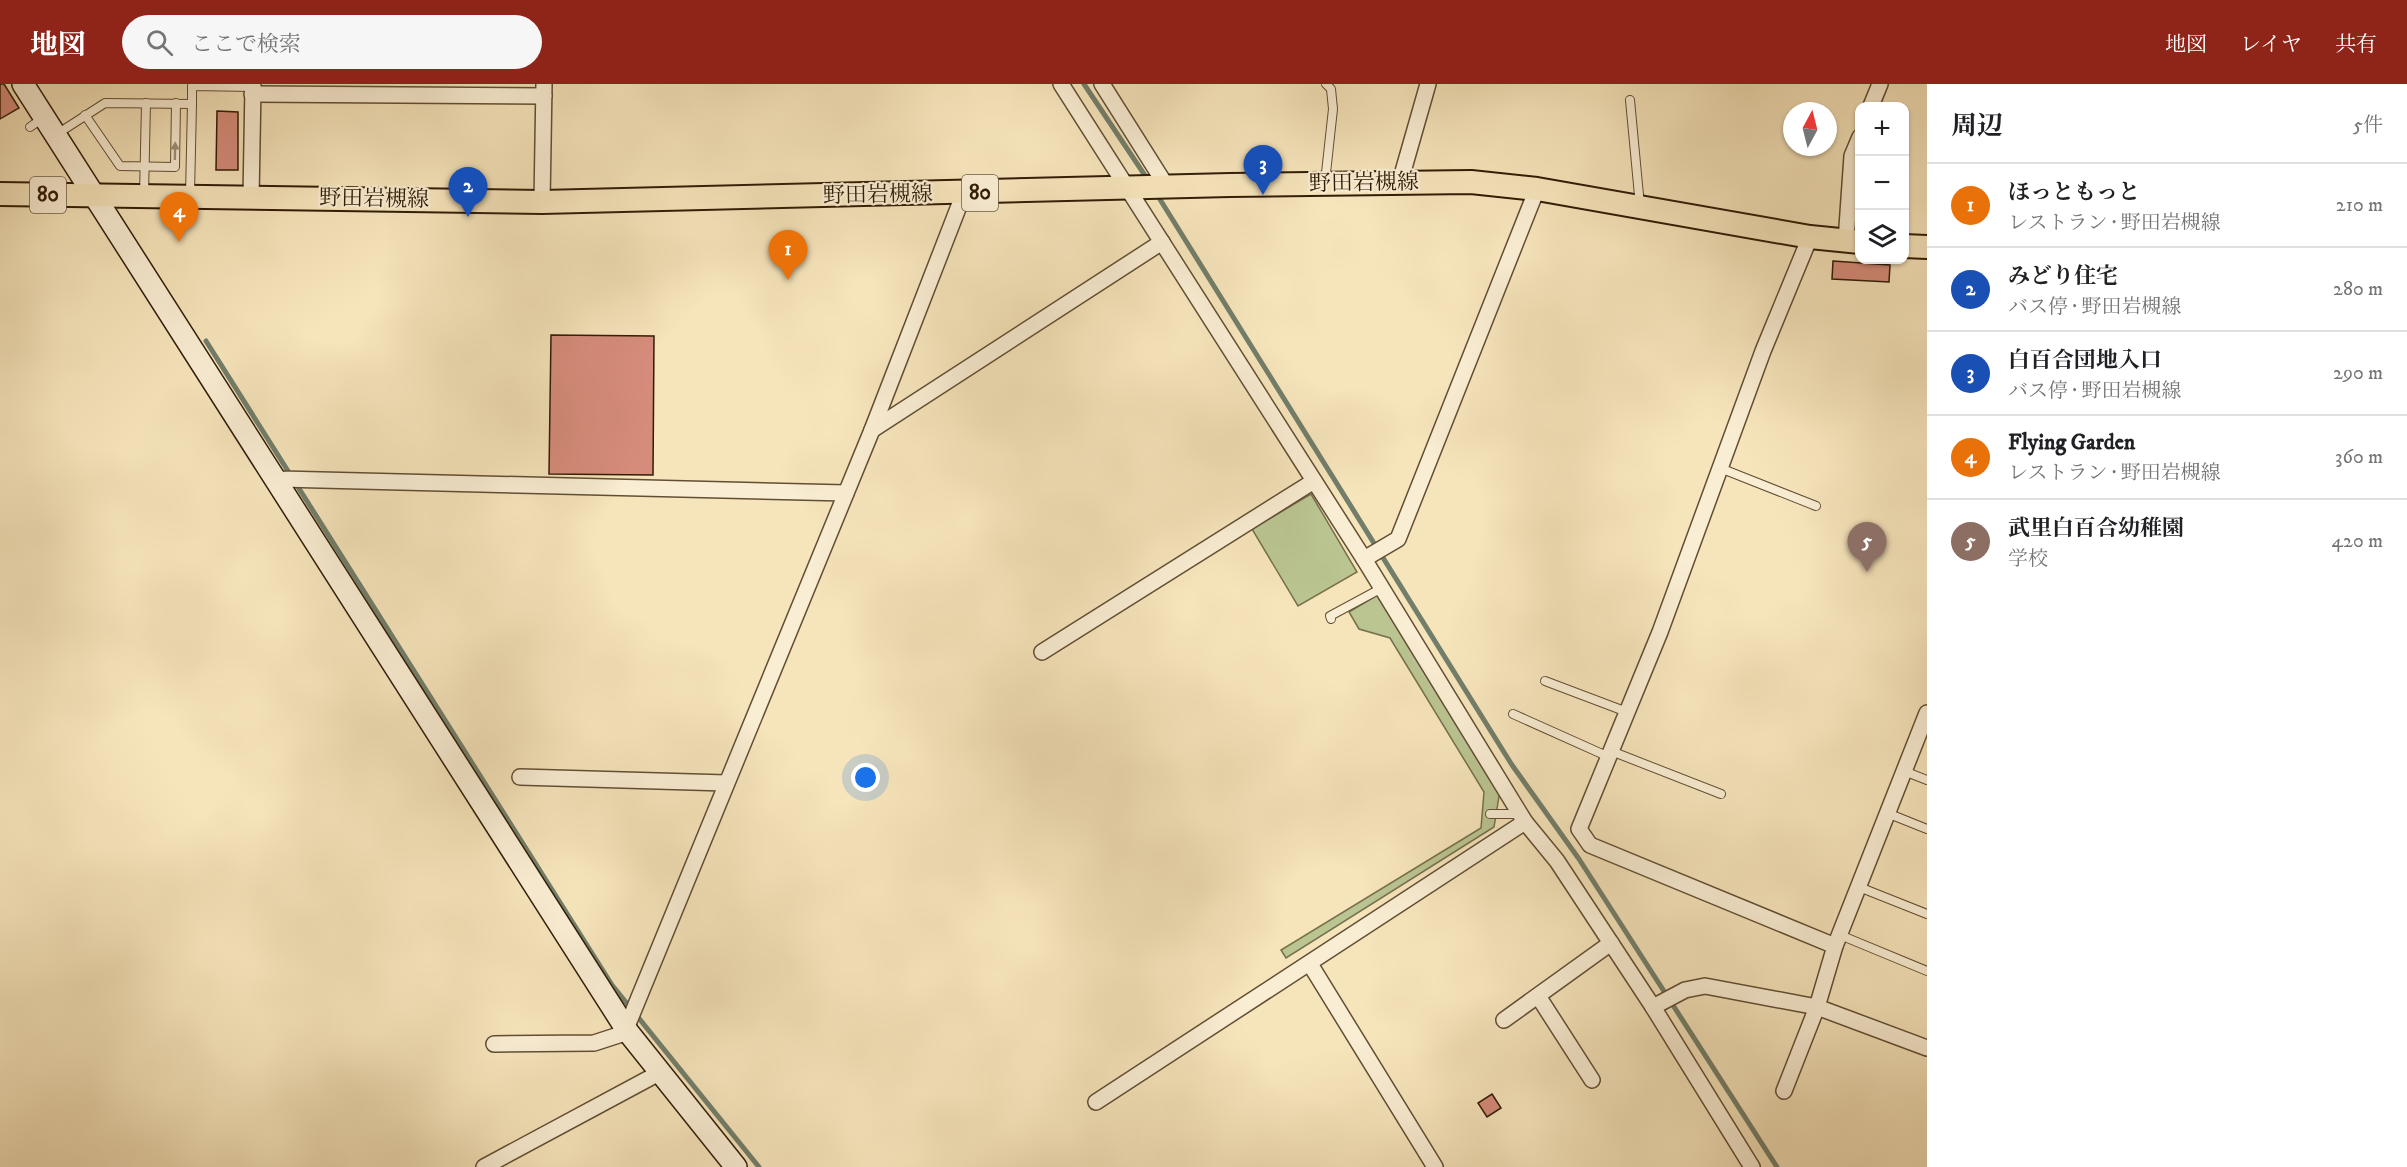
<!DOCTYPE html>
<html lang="ja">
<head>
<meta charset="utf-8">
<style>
	body { margin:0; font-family:"IM FELL DW Pica","Noto Serif JP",serif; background:#f6f6f6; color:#202124 }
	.controls { position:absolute; right:18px; top:18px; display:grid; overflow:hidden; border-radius:12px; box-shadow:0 2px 4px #0004 }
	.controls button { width:54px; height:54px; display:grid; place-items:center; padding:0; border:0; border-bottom:2px solid #e0e0e0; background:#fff; color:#202124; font:30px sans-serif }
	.compass { position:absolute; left:1783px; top:18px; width:54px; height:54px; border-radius:50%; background:#fff; box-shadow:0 2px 4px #0004; rotate:7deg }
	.you { position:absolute; left:866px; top:694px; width:21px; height:21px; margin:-15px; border:4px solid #fff; border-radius:50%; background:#1a73e8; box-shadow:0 0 0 9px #1a73e833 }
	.badge { display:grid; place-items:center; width:39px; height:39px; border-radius:50%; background:#8f2418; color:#fff; font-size:20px; font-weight:700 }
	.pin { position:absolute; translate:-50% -50px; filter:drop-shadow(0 2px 3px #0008) }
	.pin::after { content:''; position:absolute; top:32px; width:21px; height:18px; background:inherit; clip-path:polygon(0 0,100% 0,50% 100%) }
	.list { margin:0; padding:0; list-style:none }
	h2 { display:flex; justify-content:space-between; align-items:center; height:78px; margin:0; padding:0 24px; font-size:26px }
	h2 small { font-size:20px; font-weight:400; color:#757577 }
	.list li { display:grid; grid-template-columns:39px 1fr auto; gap:18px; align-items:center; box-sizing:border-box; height:84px; padding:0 24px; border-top:2px solid #e0e0e0 }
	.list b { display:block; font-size:22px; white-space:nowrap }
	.list p { margin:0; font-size:20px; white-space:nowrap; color:#757577 }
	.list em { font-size:20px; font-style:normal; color:#757577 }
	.icon { flex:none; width:33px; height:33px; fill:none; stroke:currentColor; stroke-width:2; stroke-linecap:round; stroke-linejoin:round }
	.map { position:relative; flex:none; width:1927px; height:1083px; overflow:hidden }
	header { display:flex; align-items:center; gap:36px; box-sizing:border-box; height:84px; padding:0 30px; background:#8f2418; color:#fff }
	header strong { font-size:28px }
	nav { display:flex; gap:33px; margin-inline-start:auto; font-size:21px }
	.search { width:420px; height:54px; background:#f6f6f6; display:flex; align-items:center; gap:15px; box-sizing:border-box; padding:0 21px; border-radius:33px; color:#757577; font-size:22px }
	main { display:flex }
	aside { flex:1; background:#fff }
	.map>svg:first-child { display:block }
	.green { fill:#bac592; stroke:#76704c; stroke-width:1.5 }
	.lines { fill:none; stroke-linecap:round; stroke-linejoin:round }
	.stream { stroke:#727e6a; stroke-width:5 }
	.building { fill:#d68c7b; stroke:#311c06; stroke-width:1.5 }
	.lane-casing { stroke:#624e33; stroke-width:10 }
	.street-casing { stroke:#624e33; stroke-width:18 }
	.secondary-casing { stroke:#311c06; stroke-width:24 }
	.primary-casing { stroke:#311c06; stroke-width:26 }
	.lane { stroke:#f9edd3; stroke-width:8 }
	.street { stroke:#f9edd3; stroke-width:15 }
	.secondary { stroke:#f9edd3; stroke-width:21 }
	.primary { stroke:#f6e4bb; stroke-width:22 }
	.oneway { fill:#9f8f77 }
	.labels { text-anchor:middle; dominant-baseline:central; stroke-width:4.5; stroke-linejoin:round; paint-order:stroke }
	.shield { fill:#f9edd3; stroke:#6d5b44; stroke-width:1.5 }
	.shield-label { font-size:21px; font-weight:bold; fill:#311c06 }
	.street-label { font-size:22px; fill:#311c06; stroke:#f9edd3 }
</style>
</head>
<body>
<header>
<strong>地図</strong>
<div class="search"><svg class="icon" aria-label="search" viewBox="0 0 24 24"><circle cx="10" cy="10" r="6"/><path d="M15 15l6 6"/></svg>ここで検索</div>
<nav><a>地図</a><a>レイヤ</a><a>共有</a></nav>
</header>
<main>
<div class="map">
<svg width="1927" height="1083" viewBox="0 0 1927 1083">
	<rect width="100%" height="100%" fill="#f6e4bb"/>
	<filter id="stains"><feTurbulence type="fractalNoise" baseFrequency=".00333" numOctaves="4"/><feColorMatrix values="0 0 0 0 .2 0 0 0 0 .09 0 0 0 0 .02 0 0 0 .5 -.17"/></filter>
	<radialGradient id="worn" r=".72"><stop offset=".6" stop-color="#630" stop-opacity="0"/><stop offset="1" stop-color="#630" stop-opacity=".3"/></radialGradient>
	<!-- green -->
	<g class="green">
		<polygon points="1311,410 1357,488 1298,522 1252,445"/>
		<polygon points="1379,510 1500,706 1494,743 1286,874 1281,866 1481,744 1484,708 1390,554 1359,545 1349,528"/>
	</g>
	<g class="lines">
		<!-- stream -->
		<g class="stream">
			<polyline points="1084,0 1148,96"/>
			<polyline points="1156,109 1512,681 1579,775 1777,1083"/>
			<polyline points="206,257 612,901 759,1083"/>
		</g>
	</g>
	<!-- building -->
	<g class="building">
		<polygon points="0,0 4,0 19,24 0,35"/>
		<polygon points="217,27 238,28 238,86 216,86"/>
		<polygon points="1833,177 1890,181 1889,198 1832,195"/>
		<polygon points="551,251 654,252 653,391 549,390"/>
		<polygon points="1492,1010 1501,1024 1487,1033 1478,1019"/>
	</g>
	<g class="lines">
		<!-- lane casing -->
		<g class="lane-casing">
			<g id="lane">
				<polyline points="1630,16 1640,122"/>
				<polyline points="192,20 192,2 253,3"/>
				<polyline points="85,31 120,82 175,83 176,19"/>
				<polyline points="30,43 43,34"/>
				<polyline points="57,50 105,19 192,20 190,110"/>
				<polyline points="1325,98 1333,25 1331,5 1326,0"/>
				<polyline points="144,111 146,19"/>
				<polyline points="1720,384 1816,422"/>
				<polyline points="1331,535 1330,532 1382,504"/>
				<polyline points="1545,597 1627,628"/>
				<polyline points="1513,630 1609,673"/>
				<polyline points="1611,667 1721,710"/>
				<polyline points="1904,687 1927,696"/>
				<polyline points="1887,729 1927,745"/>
				<polyline points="1490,730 1519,730"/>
				<polyline points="1859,803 1927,830"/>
				<polyline points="1840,851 1927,887"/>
			</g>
		</g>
		<!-- street casing -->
		<g class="street-casing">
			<g id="street">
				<polyline points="1061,0 1364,475 1525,738 1557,777 1653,923 1752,1083"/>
				<polyline points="1102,0 1167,103"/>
				<polyline points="252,10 544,12"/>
				<polyline points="1871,22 1880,0"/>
				<polyline points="1400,98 1428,0"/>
				<polyline points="251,113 253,2"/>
				<polyline points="542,118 544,0"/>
				<polyline points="1810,153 1763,267 1660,548 1579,745 1590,761 1835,862"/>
				<polyline points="1846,157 1852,72 1860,53"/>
				<polyline points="872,346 1162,158"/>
				<polyline points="275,393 281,395 846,409"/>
				<polyline points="1364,475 1398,455 1537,105"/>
				<polyline points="1042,568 1314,397"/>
				<polyline points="520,693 726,699"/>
				<polyline points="1310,880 1435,1083"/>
				<polyline points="1538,912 1592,996"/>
				<polyline points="1653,923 1685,906 1705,902 1817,923 1927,964"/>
				<polyline points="1504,936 1611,859"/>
				<polyline points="494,960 594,959 628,948 628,940 872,346 964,109"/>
				<polyline points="1784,1007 1817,923 1835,862 1927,629"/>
				<polyline points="1096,1018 1525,738"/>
				<polyline points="484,1083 659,989"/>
			</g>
		</g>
		<!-- secondary casing -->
		<g class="secondary-casing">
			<polyline id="secondary" points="23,0 628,948 736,1083"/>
		</g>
		<!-- primary casing -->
		<g class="primary-casing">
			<g id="primary">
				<polyline points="0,110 542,118 1230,101 1471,98 1537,105 1810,153 1860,158"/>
				<polyline points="1904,162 1927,163"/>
			</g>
		</g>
		<!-- lane -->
		<use href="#lane" class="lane"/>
		<!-- street -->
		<use href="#street" class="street"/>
		<!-- secondary -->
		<use href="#secondary" class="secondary"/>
		<!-- primary -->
		<use href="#primary" class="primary"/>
	</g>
	<!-- one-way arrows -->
	<defs><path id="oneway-solid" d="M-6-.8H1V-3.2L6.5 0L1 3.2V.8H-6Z" transform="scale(1.5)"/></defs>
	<use class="oneway" href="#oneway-solid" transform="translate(175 67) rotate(-89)"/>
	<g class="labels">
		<!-- shield labels -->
		<g class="shield">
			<rect x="962" y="91" width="36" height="36" rx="4.5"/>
			<rect x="30" y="93" width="36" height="36" rx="4.5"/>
		</g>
		<g class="shield-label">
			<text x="980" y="109">80</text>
			<text x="48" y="111">80</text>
		</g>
		<!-- street labels -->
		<g class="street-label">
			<text transform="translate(1364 99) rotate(-1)">野田岩槻線</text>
			<text transform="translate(878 111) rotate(-1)">野田岩槻線</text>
			<text transform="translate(374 115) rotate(1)">野田岩槻線</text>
		</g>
	</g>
	<rect width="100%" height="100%" filter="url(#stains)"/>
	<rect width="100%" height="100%" fill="url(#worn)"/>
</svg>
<div class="controls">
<button>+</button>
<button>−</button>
<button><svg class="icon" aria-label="layers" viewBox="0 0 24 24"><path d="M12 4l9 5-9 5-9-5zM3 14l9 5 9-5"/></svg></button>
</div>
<svg class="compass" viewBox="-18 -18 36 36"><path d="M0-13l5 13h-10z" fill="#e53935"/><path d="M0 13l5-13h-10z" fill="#757577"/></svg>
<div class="you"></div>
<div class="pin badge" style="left:788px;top:196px;background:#e8710a">1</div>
<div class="pin badge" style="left:468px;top:133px;background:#1a4fb4">2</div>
<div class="pin badge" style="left:1263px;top:111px;background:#1a4fb4">3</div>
<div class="pin badge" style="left:179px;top:158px;background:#e8710a">4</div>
<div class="pin badge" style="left:1867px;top:488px;background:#8d6e63">5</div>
</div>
<aside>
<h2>周辺<small>5件</small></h2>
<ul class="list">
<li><span class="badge" style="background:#e8710a">1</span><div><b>ほっともっと</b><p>レストラン · 野田岩槻線</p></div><em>210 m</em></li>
<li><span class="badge" style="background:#1a4fb4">2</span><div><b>みどり住宅</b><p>バス停 · 野田岩槻線</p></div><em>280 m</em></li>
<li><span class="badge" style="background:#1a4fb4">3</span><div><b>白百合団地入口</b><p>バス停 · 野田岩槻線</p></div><em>290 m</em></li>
<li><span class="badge" style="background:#e8710a">4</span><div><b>Flying Garden</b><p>レストラン · 野田岩槻線</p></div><em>360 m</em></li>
<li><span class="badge" style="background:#8d6e63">5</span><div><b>武里白百合幼稚園</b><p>学校</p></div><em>420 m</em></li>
</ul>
</aside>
</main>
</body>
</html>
